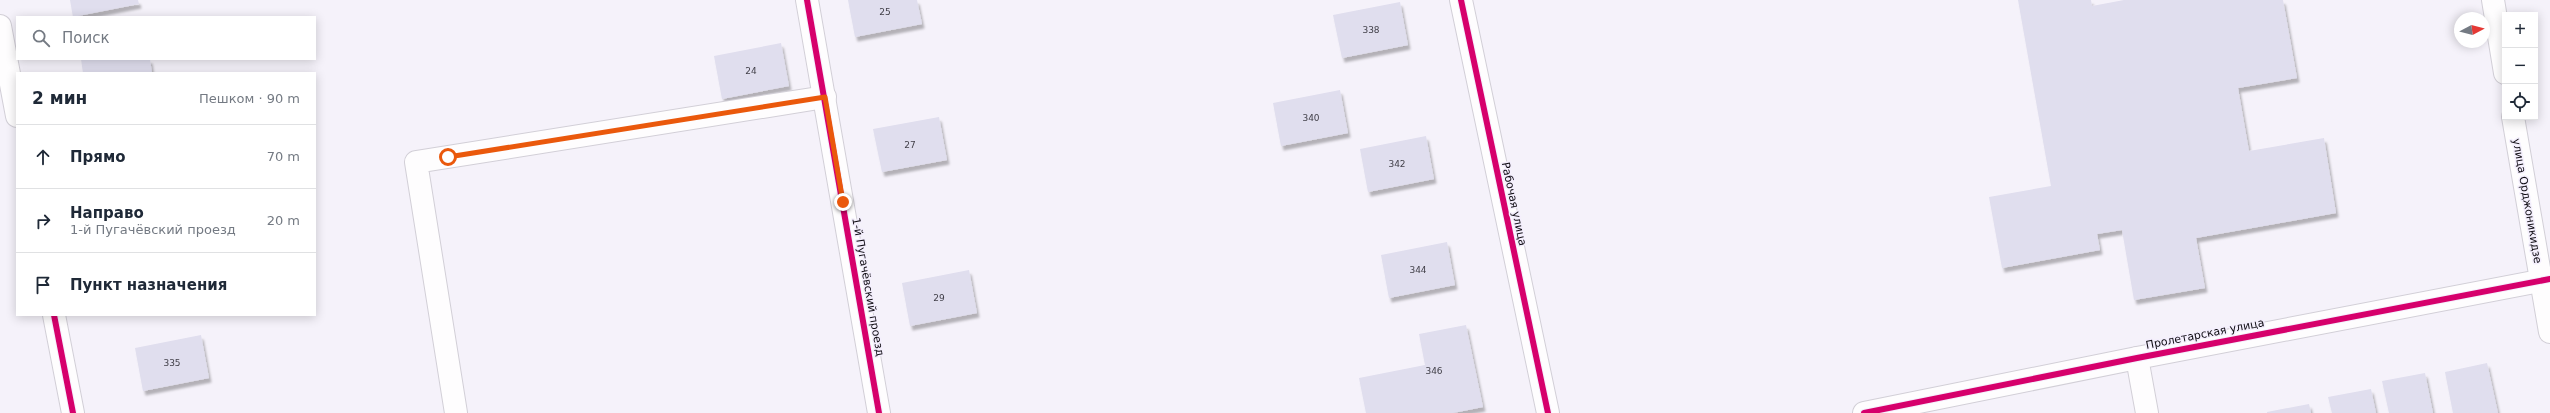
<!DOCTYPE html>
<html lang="ru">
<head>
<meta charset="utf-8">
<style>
	body { margin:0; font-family:"DejaVu Sans",sans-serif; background:#f6f6f7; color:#1f2937 }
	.controls { position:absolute; right:12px; top:12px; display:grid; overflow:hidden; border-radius:0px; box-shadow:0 2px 10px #0003 }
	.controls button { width:36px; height:36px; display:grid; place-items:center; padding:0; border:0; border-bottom:1px solid #e0e1e3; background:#fff; color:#1f2937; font:20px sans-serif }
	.compass { position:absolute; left:2454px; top:12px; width:36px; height:36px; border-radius:50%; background:#fff; box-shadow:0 2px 10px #0003; rotate:83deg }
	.stop { position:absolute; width:12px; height:12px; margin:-9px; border:3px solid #ea580c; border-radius:50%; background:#fff }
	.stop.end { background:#ea580c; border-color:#fff; box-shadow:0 1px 4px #0008 }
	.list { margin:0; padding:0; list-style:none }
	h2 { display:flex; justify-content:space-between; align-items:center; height:52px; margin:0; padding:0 16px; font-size:17px }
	h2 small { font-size:13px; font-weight:400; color:#747a83 }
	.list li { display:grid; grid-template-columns:26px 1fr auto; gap:12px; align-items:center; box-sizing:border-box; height:64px; padding:0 16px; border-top:1px solid #e0e1e3 }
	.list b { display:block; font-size:15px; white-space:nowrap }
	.list p { margin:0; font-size:13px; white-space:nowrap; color:#747a83 }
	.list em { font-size:13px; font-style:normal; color:#747a83 }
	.icon { flex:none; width:22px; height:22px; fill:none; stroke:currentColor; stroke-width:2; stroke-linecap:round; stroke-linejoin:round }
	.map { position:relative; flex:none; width:2550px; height:413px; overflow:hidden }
	.search { position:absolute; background:#fff; box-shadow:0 2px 10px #0003; left:16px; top:16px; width:300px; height:44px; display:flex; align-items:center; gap:10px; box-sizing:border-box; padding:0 14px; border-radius:0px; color:#747a83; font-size:15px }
	.panel { position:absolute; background:#fff; box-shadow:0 2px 10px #0003; left:16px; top:72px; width:300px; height:244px; border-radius:0px }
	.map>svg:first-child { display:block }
	.building { fill:#e0deee; filter:url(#shadow) }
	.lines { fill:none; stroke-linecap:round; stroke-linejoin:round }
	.minor-casing { stroke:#d2cfd7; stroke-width:24 }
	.minor { stroke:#fefdfe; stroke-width:22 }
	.cycleway-casing { stroke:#f4effd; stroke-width:8 }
	.cycleway { stroke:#d6006c; stroke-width:6 }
	.route { stroke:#ea580c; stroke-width:5 }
	.labels { text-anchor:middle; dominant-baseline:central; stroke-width:3; stroke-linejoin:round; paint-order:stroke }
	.number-label { font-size:9px; fill:#424049 }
	.street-label { font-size:11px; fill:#0e0b12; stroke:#f4effd }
</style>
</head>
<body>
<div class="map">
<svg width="2550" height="413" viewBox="0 0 2550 413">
	<defs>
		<filter id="shadow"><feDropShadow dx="2.5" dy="4.5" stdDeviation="1" flood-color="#0004"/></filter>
	</defs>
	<rect width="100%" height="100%" fill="#f5f2fa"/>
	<!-- building -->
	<g class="building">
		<polygon points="70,0 138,0 139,4 73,17"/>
		<polygon points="848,0 917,0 922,24 855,37"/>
		<polygon points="2018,0 2091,0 2092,6 2124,0 2283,0 2297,78 2238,88 2249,151 2324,138 2336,213 2196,238 2205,288 2134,300 2122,230 2097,234 2100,250 2002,268 1989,197 2051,186"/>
		<polygon points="1400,2 1408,45 1342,58 1333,15"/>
		<polygon points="781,43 789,86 722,99 714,56"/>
		<polygon points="81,59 150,59 152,73 83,73"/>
		<polygon points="1340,90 1348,133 1281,146 1273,103"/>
		<polygon points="939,117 947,160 882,172 873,129"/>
		<polygon points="1426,136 1434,179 1368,192 1360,149"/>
		<polygon points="1447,242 1455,285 1389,298 1381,255"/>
		<polygon points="969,270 977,313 910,326 902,283"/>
		<polygon points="1466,325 1483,407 1453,413 1366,413 1359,378 1425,365 1419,334"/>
		<polygon points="201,335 209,378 143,391 135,348"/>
		<polygon points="2487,363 2498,413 2453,413 2445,372"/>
		<polygon points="2425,373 2433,413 2389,413 2382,381"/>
		<polygon points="2371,389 2376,413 2332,413 2328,397"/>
		<polygon points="2309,404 2311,413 2267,413 2267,412"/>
	</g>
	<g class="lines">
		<!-- minor casing -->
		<g class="minor-casing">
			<g id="minor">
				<polyline points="807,0 879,413"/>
				<polyline points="1461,0 1548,413"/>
				<polyline points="2493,0 2505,73"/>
				<polyline points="0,26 17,116"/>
				<polyline points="2513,117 2550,332"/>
				<polyline points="54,315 73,413"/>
				<polyline points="2137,358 2147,413"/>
				<polyline points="456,413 416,162 825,97"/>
				<polyline points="1864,413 2137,358 2550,279"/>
			</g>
		</g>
		<!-- minor -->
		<use href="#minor" class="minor"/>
		<!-- cycleway casing -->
		<g class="cycleway-casing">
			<g id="cycleway">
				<polyline points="807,0 879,413"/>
				<polyline points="1461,0 1548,413"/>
				<polyline points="54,315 73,413"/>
				<polyline points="1864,413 2137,358 2550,279"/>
			</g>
		</g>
		<!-- cycleway -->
		<use href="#cycleway" class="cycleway"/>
	</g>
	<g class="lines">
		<!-- route -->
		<polyline class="route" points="448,157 825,97 843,202"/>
	</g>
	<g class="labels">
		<!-- number labels -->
		<g class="number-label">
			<text x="885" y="12">25</text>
			<text x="1371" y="30">338</text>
			<text x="751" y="71">24</text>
			<text x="1311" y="118">340</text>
			<text x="910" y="145">27</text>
			<text x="1397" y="164">342</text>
			<text x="1418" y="270">344</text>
			<text x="939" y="298">29</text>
			<text x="172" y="363">335</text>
			<text x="1434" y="371">346</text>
		</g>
		<!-- street labels -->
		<g class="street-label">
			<text transform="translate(2527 201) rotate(80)">улица Орджоникидзе</text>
			<text transform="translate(1514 204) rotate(78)">Рабочая улица</text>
			<text transform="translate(868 287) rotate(80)">1-й Пугачёвский проезд</text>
			<text transform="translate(2205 334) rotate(-11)">Пролетарская улица</text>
		</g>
	</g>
</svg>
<div class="controls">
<button>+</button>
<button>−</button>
<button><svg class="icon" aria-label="locate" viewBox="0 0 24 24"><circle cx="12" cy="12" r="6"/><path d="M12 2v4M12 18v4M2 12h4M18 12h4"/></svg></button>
</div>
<svg class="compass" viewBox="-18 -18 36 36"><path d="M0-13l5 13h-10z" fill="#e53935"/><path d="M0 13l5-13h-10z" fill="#747a83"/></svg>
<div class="stop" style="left:448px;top:157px"></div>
<div class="stop end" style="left:843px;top:202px"></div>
<div class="search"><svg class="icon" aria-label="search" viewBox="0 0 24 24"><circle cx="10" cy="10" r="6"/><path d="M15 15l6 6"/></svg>Поиск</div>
<section class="panel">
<h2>2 мин<small>Пешком · 90 m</small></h2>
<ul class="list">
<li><svg class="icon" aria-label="ahead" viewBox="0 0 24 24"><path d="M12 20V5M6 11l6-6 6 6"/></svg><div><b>Прямо</b></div><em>70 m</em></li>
<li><svg class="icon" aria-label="right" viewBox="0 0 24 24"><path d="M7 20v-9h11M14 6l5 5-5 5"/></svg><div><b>Направо</b><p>1-й Пугачёвский проезд</p></div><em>20 m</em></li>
<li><svg class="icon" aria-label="arrive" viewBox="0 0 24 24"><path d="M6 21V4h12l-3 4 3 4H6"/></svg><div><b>Пункт назначения</b></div></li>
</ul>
</section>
</div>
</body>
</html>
